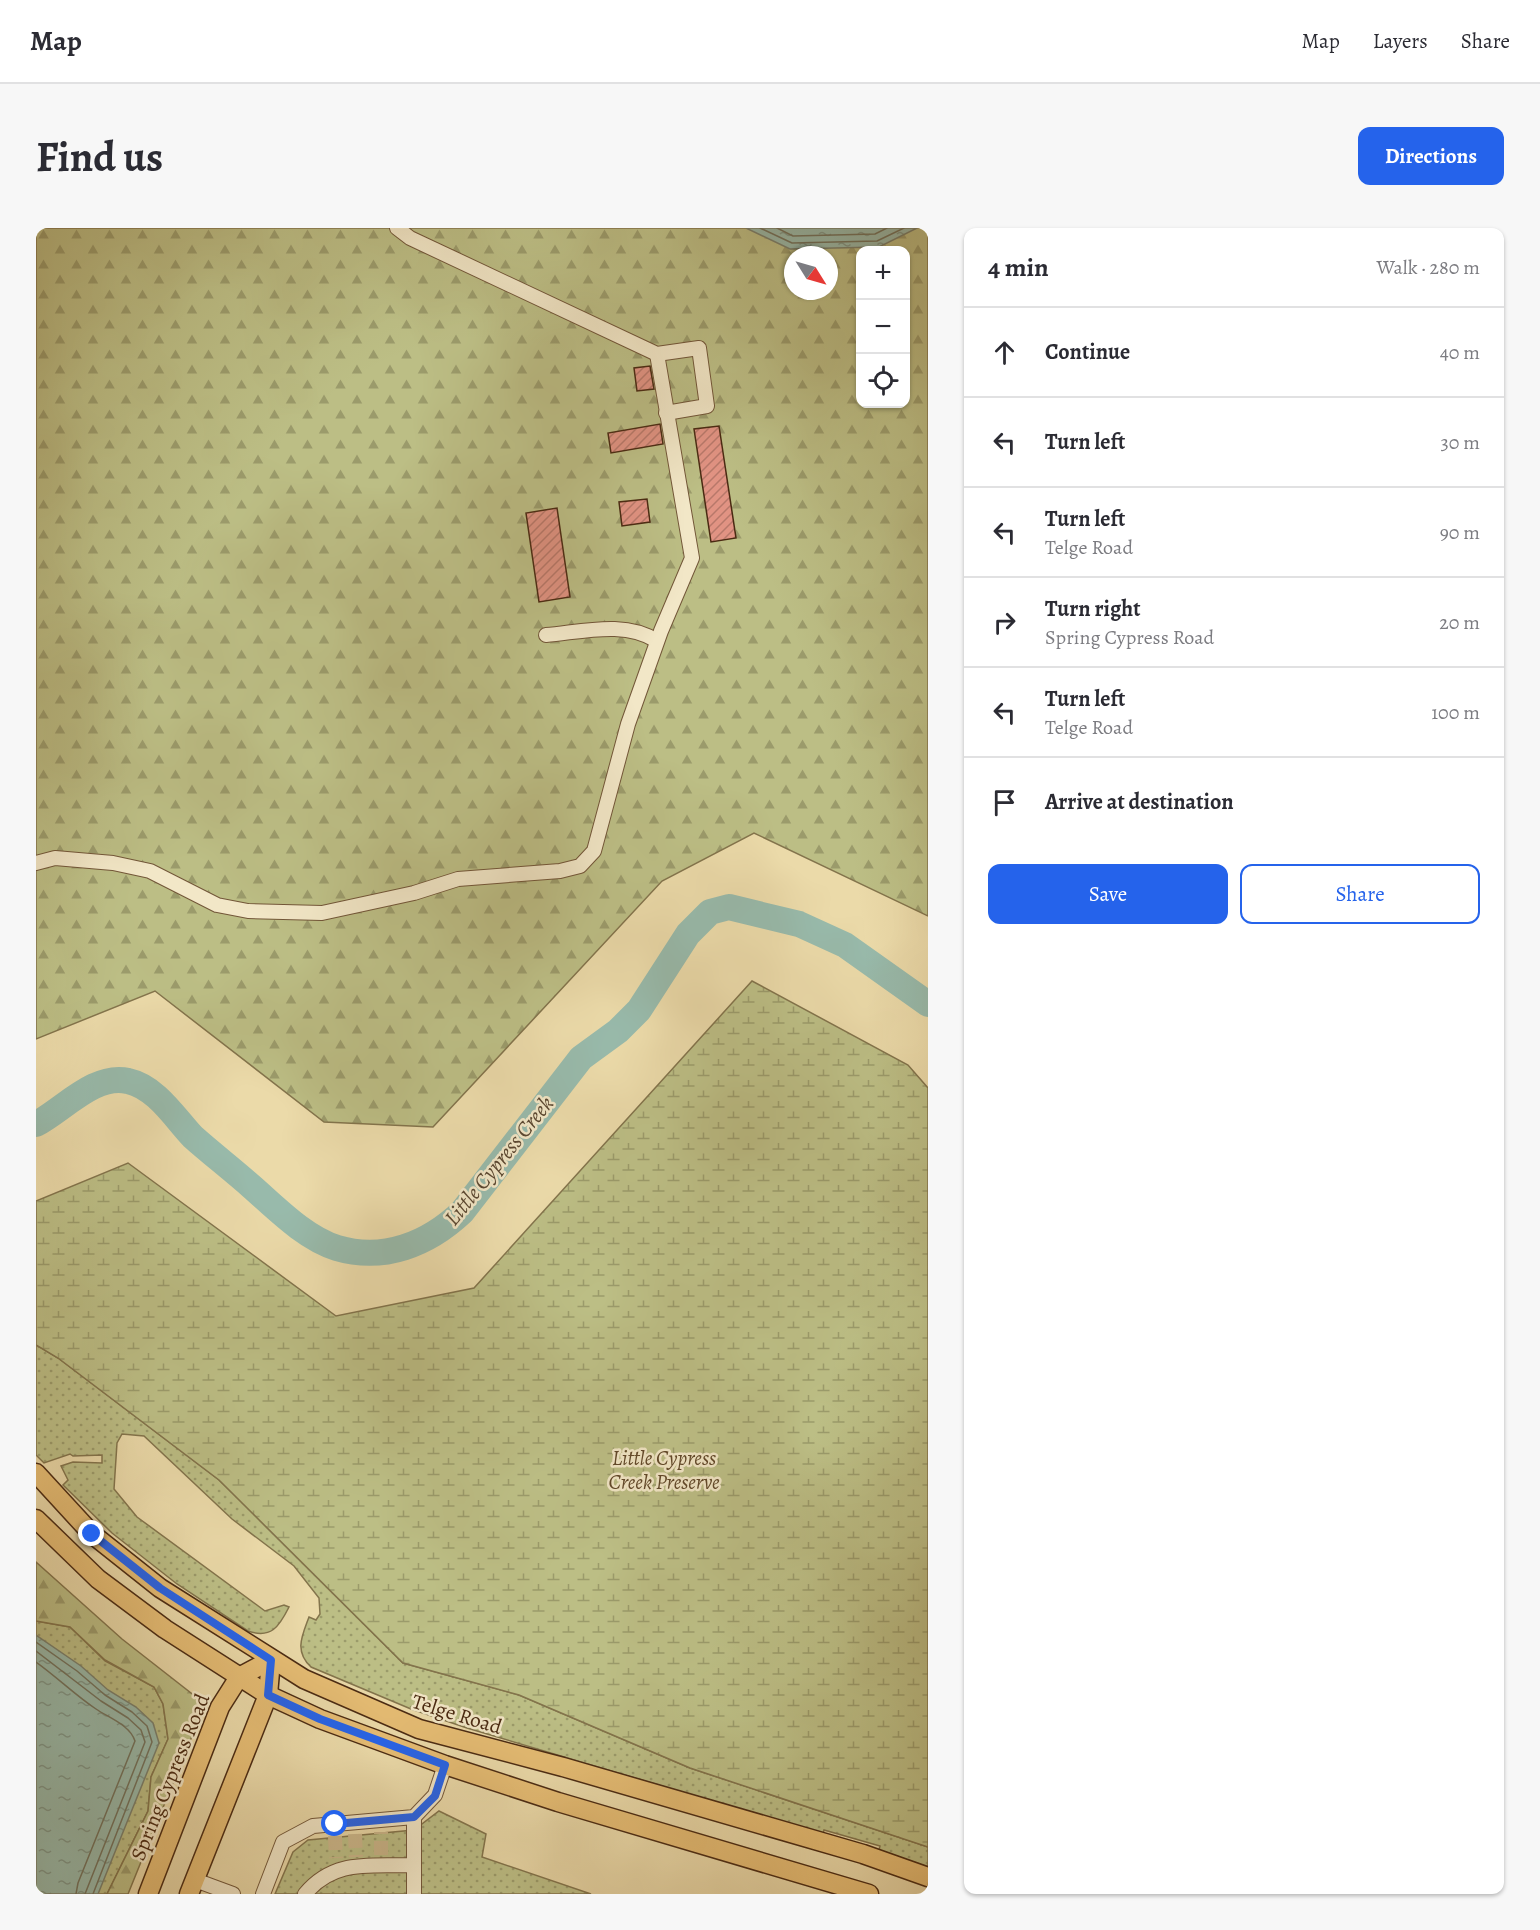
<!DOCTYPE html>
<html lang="en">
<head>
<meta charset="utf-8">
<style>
	body { margin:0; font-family:Alegreya,serif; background:#f7f7f7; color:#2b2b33 }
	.controls { position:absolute; right:18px; top:18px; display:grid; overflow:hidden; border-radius:12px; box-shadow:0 2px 4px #0004 }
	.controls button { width:54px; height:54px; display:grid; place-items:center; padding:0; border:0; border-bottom:2px solid #e1e1e2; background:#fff; color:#2b2b33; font:30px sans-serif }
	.compass { position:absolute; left:748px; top:18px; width:54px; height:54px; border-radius:50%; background:#fff; box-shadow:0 2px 4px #0004; rotate:127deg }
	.stop { position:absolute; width:18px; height:18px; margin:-14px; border:4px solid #2563eb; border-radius:50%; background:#fff }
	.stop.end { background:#2563eb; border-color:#fff; box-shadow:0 2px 6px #0008 }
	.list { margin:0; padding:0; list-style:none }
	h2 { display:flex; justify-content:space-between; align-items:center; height:78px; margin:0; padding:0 24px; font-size:26px }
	h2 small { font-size:20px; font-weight:400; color:#7c7c81 }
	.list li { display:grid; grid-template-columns:39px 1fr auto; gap:18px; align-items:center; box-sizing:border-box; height:90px; padding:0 24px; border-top:2px solid #e1e1e2 }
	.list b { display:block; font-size:22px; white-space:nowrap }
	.list p { margin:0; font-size:20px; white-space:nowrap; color:#7c7c81 }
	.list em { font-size:20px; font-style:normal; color:#7c7c81 }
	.actions { display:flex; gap:12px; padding:18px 24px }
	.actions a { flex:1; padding:14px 0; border:2px solid #2563eb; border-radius:12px; text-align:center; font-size:21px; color:#2563eb }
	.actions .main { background:#2563eb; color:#fff }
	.icon { flex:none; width:33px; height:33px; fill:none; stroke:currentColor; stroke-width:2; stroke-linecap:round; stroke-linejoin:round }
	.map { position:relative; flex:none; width:892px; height:1666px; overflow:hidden; border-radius:12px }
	header { display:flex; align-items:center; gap:36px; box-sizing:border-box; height:84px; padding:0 30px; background:#fff; border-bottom:2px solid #e1e1e2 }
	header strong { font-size:28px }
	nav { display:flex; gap:33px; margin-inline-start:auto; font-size:21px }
	.intro { display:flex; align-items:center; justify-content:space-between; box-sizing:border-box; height:144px; padding:0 36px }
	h1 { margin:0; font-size:42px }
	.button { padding:15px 27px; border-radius:12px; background:#2563eb; color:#fff; font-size:21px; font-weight:700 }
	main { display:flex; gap:36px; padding:0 36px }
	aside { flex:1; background:#fff; border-radius:12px; box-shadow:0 2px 4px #0004 }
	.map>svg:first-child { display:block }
	.grass { fill:url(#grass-dots); stroke:#83744c; stroke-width:1.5 }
	.forest { fill:url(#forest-firs); stroke:#83744c; stroke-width:1.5; fill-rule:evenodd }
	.wetland { fill:url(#wetland-marsh); stroke:#83744c; stroke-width:1.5 }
	.water { fill:url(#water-ripples); stroke:#79806e; stroke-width:1.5 }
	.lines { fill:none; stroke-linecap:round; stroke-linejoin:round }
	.shore { stroke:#71725e; stroke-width:1.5 }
	.river { stroke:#98baab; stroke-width:26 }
	.building { fill:url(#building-hatch); stroke:#4a2a12; stroke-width:1.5 }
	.minor-tunnel { stroke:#cbb78b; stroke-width:14; stroke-dasharray:14 7; stroke-linecap:butt }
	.minor-casing { stroke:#725638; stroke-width:16 }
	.major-casing { stroke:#4a2a12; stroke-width:21 }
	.minor { stroke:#f2e7c7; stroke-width:14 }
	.major { stroke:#e6bd74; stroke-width:18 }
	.route { stroke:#2563eb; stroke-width:8 }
	.labels { text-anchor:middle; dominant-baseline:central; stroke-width:5; stroke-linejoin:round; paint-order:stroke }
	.park-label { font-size:21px; font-style:italic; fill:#614829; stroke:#f2e7c7 }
	.street-label { font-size:21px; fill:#4a2a12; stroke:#f2e7c7 }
	.water-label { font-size:22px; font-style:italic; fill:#5a4731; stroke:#f2e7c7 }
</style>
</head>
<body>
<header>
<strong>Map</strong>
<nav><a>Map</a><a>Layers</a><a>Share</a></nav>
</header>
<div class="intro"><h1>Find us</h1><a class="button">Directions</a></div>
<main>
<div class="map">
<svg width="892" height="1666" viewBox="0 0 892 1666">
	<defs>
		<pattern id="grass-dots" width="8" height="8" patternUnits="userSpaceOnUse" patternTransform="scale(1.5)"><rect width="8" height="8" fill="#bcbe85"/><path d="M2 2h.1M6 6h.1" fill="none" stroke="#9b9b6b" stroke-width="1.8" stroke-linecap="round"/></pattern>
		<pattern id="forest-firs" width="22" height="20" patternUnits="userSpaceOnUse" patternTransform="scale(1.5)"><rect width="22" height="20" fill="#bcbe85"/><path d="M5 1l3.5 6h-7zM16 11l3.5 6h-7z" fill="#9b9b6b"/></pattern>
		<pattern id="wetland-marsh" width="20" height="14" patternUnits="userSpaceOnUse" patternTransform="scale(1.5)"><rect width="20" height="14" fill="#bcbe85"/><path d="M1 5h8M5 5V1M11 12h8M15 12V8" fill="none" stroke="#9b9b6b"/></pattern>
		<pattern id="water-ripples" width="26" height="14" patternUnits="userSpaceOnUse" patternTransform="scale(1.5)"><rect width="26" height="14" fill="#98baab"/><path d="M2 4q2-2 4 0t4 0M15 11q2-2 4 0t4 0" fill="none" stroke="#7e978a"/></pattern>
		<pattern id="building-hatch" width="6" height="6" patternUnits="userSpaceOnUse" patternTransform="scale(1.5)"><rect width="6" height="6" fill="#e19383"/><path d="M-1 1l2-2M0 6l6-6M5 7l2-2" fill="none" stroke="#b8786a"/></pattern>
	</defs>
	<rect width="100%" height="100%" fill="#ebdaa9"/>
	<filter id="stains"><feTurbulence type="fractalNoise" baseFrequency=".00333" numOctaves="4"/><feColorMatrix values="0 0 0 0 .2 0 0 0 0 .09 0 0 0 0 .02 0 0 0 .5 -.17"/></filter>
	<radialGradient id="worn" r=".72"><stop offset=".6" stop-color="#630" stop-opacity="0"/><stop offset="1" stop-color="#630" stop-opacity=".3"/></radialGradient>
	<!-- grass -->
	<g class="grass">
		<path d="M0,1117L22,1130L183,1252L367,1435L483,1467L654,1540L892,1619V1639L843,1622L844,1618L788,1602L787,1606L431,1500L375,1481L275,1439C258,1423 266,1408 273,1389L280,1392L284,1386L283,1370L258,1338L196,1291L108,1208L86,1206L81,1215L78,1261L101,1289L229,1383L248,1377L253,1379C243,1399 235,1411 212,1403L141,1356L76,1305L27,1257L32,1252L25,1238L37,1234L66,1235V1227L37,1228L34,1226L8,1235L0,1227Z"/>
		<polygon points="0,1393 34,1399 69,1433 118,1459 127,1476 132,1511 115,1549 112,1583 71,1666 0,1666"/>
		<polygon points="403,1583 450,1606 446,1629 555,1666 239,1666 257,1624 272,1612 378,1602"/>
	</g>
	<!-- forest -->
	<g class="forest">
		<path d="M0,0H892V688L718,605L626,653L397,899L288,894L119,763L0,811ZM825,22H870V176H825ZM757,27H793V63H757Z"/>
		<polygon points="0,1334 86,1411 169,1476 92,1666 71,1666 112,1583 115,1549 132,1511 127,1476 118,1459 69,1432 34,1399 0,1393"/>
	</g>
	<!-- wetland -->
	<polygon class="wetland" points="716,753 872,837 892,860 892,1619 654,1540 483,1467 367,1435 183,1252 22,1130 0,1117 0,973 92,935 300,1088 438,1060"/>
	<!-- water -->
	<g class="water">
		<polygon points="710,0 881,0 843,19 754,21"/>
		<polygon points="0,1407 45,1438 72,1462 100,1479 117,1495 123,1515 62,1666 0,1666"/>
	</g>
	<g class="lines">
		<!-- shore -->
		<g class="shore">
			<polyline points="724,0 756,15 841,13 868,0"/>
			<polyline points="741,0 757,8 839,6 851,0"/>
			<polyline points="0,1414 41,1443 69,1467 96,1484 111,1498 116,1514 57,1666"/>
			<polyline points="0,1423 65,1473 92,1490 105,1502 109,1514 49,1666"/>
			<path d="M0,1434C21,1449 39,1467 60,1481C73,1490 94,1497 99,1513L42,1655L40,1666"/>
		</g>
		<!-- river -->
		<path class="river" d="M0,896C27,882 59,845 92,853C120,859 139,890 157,909C176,926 197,942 216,959C241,981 269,1010 301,1020C348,1034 392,1016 426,984L545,830L582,803L603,782L652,706L674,684L693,679L763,696L809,717L892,776"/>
	</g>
	<!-- building -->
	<g class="building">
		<polygon points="614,138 618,161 601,163 598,140"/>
		<polygon points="624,196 627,216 575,225 572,205"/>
		<polygon points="683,198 700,310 675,314 658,201"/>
		<polygon points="611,271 614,294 586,298 583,274"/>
		<polygon points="521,280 534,369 503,374 490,285"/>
	</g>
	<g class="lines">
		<!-- minor-tunnel -->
		<g class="minor-tunnel">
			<polyline points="319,1606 320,1629"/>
			<polyline points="299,1608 300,1630"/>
			<polyline points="345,1627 345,1604"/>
		</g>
		<!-- minor casing -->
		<g class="minor-casing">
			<g id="minor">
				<polyline points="361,0 374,10 621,126 663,120 671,178 630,185"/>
				<path d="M510,407C546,404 589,392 621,413"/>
				<polyline points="0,635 19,630 77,635 114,643 181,677 212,683 286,685 378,665 422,651 524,643 544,638 558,623 592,496 625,403 656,330 621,126"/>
				<polyline points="378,1589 378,1666"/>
				<polyline points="159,1652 197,1666"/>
				<polyline points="227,1666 247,1614 277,1598 378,1589 399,1567 409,1537"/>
				<path d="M269,1666C299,1630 335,1639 378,1637"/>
			</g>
		</g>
		<!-- major casing -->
		<g class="major-casing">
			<g id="major">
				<polyline points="0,1245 56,1306 124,1360 268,1451 383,1501 527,1539 827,1626 892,1649"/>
				<polyline points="0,1291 62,1351 129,1401 232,1467 284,1491 409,1537 522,1574 833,1666"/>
				<polyline points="112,1666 184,1479 203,1449 235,1432"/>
				<polyline points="153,1666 232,1467 235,1432"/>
			</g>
		</g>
		<!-- minor -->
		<use href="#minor" class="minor"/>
		<!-- major -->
		<use href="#major" class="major"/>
	</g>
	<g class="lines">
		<!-- route -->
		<polyline class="route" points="56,1306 124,1360 235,1432 232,1467 284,1491 409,1537 399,1568 378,1589 299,1596"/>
	</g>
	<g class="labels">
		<!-- park labels -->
		<g class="park-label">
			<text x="628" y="1230">Little Cypress<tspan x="628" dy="24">Creek Preserve</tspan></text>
		</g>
		<!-- street labels -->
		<g class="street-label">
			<text transform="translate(421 1486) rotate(17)">Telge Road</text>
			<text transform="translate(134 1549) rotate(-68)">Spring Cypress Road</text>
		</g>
		<!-- water labels -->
		<g class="water-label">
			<text transform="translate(463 933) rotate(-51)">Little Cypress Creek</text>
		</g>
	</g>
	<rect width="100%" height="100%" filter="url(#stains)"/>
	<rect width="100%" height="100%" fill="url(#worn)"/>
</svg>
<div class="controls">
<button>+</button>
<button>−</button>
<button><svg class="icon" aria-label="locate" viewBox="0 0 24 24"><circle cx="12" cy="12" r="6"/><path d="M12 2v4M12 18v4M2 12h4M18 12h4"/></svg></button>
</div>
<svg class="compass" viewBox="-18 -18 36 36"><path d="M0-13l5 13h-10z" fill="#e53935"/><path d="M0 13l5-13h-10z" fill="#7c7c81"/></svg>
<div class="stop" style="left:299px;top:1596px"></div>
<div class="stop end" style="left:56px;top:1306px"></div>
</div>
<aside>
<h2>4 min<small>Walk · 280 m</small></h2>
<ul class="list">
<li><svg class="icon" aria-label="ahead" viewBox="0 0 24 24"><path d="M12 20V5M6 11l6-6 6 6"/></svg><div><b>Continue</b></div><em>40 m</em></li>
<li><svg class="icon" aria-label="left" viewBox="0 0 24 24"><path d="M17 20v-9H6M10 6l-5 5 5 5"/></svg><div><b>Turn left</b></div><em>30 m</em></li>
<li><svg class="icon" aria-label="left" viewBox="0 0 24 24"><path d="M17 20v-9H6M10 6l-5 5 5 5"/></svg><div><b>Turn left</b><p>Telge Road</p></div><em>90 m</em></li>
<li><svg class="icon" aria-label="right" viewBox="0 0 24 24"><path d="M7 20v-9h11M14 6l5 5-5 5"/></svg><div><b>Turn right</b><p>Spring Cypress Road</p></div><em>20 m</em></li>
<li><svg class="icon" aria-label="left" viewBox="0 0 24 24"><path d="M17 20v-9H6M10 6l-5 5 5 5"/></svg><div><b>Turn left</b><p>Telge Road</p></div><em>100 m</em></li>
<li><svg class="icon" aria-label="arrive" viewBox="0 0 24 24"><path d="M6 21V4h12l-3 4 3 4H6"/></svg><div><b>Arrive at destination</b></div></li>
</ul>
<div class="actions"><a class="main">Save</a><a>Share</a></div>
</aside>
</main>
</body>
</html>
